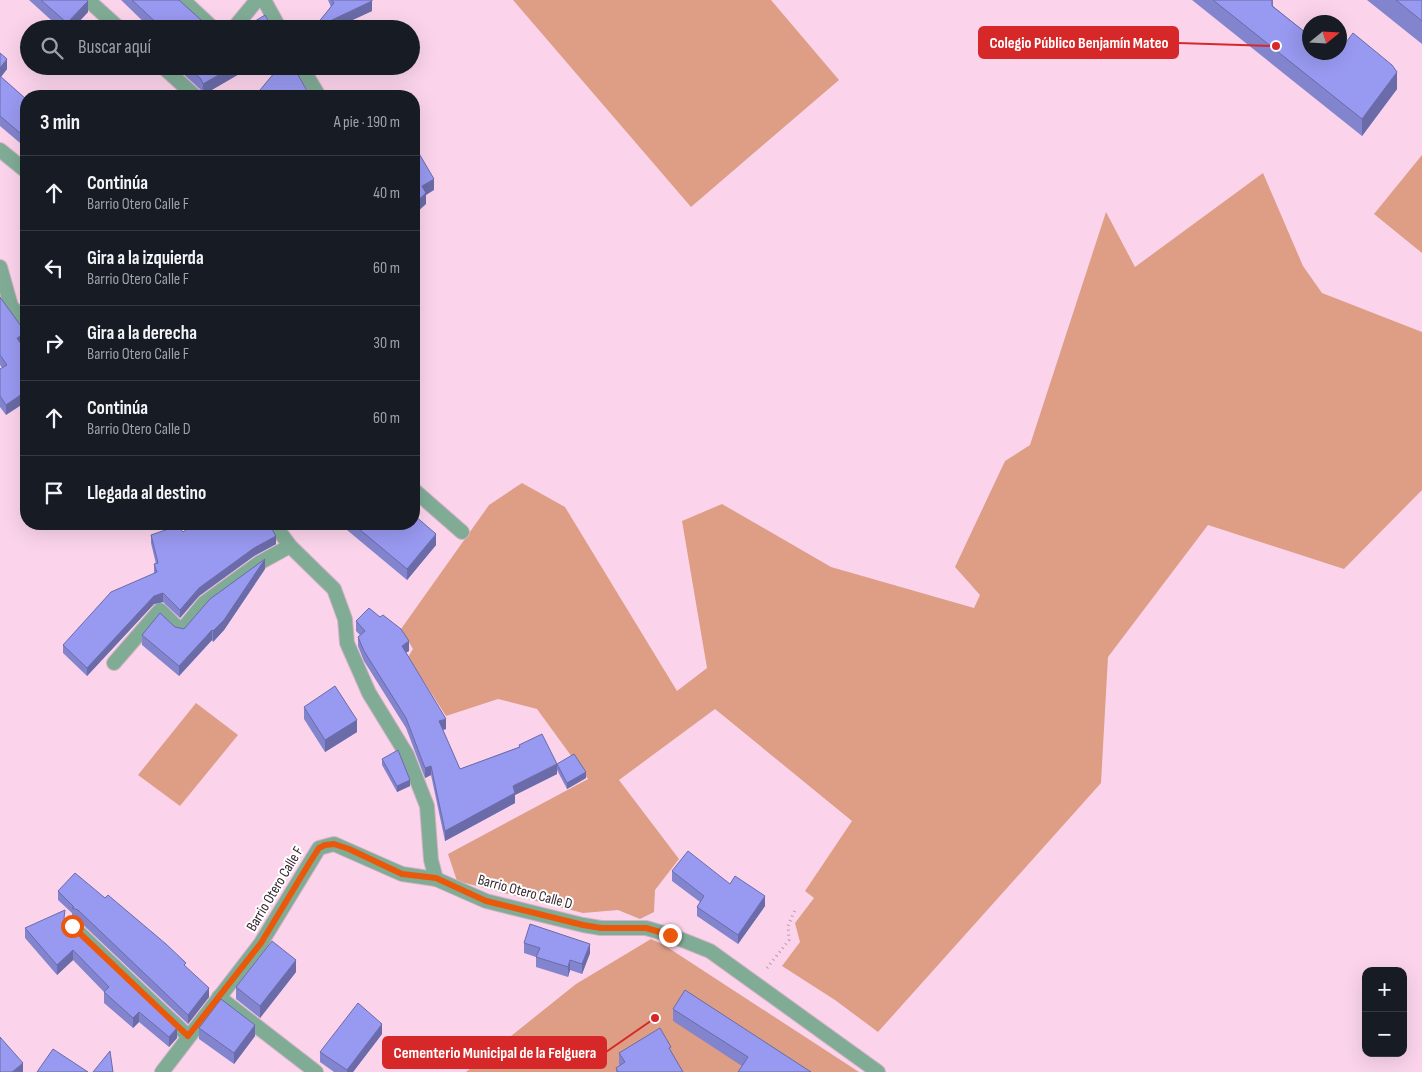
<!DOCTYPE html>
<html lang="es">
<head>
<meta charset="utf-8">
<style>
	body { margin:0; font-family:"Sofia Sans Condensed",sans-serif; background:#242831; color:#f1f3f6 }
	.controls { position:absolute; right:15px; bottom:15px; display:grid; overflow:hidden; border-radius:10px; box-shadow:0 5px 20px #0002 }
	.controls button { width:45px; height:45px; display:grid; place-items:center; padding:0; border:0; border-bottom:1px solid #363941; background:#171b24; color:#f1f3f6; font:25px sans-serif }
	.compass { position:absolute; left:1302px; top:15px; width:45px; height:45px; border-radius:50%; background:#171b24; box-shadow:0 5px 20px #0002; rotate:72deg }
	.stop { position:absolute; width:15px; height:15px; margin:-11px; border:4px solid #ea580c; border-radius:50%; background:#fff }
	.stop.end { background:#ea580c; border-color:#fff; box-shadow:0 1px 5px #0008 }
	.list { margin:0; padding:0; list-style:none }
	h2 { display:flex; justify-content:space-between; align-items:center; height:65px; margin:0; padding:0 20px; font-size:21px }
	h2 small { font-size:16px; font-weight:400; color:#9ea1a6 }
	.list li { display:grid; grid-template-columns:32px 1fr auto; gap:15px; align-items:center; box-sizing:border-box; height:75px; padding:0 20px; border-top:1px solid #363941 }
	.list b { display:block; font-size:19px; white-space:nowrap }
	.list p { margin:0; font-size:16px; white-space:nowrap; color:#9ea1a6 }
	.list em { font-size:16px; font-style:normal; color:#9ea1a6 }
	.icon { flex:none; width:28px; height:28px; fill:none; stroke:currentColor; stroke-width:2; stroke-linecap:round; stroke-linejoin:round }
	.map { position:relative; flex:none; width:1422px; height:1072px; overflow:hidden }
	.search { position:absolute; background:#171b24; box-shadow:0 5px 20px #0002; left:20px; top:20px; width:400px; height:55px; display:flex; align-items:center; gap:12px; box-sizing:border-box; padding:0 18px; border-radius:28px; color:#9ea1a6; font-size:19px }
	.panel { position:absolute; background:#171b24; box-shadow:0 5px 20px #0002; left:20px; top:90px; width:400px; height:440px; border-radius:20px }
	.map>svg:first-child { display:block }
	.green { fill:#dd9e85 }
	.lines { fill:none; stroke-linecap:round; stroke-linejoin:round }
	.service-casing { stroke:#d4b2c6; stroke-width:16 }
	.minor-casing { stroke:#d4b2c6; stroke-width:16 }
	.path { stroke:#b99aac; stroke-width:3; stroke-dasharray:1 4; stroke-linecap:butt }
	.service { stroke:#80ac96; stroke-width:14 }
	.minor { stroke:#80ac96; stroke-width:14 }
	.wall { fill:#8384ce }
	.shaded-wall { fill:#6a6ba8 }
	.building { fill:#9899f0; stroke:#6a6ba8 }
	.route { stroke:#ea580c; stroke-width:6 }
	.labels { text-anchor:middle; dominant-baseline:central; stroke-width:4; stroke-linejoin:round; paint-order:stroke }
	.street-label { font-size:15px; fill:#382932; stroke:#fff }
	.leader { fill:none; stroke:#d62828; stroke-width:2 }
	.callout-dot { fill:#d62828; stroke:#fff; stroke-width:2 }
	.callout { fill:#d62828; stroke:#d62828; stroke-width:2 }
	.callout-label { font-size:16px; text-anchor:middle; font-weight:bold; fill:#fff }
</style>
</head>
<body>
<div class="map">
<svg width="1422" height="1072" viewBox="0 0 1422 1072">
	<rect width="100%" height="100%" fill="#fbd4eb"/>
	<!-- green -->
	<g class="green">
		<polygon points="513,0 771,0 839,80 691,207"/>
		<polygon points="1422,155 1422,253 1374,214"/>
		<polygon points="1263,173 1303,266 1322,293 1422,332 1422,490 1344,569 1208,525 1108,657 1101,783 878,1032 835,1000 782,966 800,942 795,923 814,898 805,891 852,821 715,709 619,780 679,859 655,890 654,912 640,919 618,910 583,913 457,881 448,854 588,779 537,709 498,699 446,716 408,657 413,649 401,629 489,505 522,483 565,507 677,691 707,668 682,521 722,504 831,567 974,608 980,595 955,567 1005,461 1030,445 1106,212 1135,267"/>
		<polygon points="196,703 238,735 180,806 138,775"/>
		<polygon points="651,939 664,945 859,1072 466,1072 576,984"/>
	</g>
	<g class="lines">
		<!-- service casing -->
		<g class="service-casing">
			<g id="service">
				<polyline points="114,663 160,610 181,631 204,603 259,563 290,546"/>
				<polyline points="72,926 188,1036"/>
				<polyline points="219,997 316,1072"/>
			</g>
		</g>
		<!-- minor casing -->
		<g class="minor-casing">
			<g id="minor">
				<polyline points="88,0 120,29"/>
				<polyline points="183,0 214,29"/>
				<polyline points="264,0 280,29"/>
				<polyline points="233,29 257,0"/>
				<polyline points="162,66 195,96"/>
				<polyline points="301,66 319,96"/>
				<polyline points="0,150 26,171"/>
				<polyline points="0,267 11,306 26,323"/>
				<polyline points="414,490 462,532"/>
				<polyline points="274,524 290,546 334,589 345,619 347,643 369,693 407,755 427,806 431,860 436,879"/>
				<polyline points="162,1072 261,943 319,848 334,844 402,874 436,879 486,901 583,925 601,928 646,928 670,935 710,951 878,1072"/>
			</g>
		</g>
		<!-- path -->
		<polyline class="path" points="767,968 789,940 788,926 795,910"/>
		<!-- service -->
		<use href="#service" class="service"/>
		<!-- minor -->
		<use href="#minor" class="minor"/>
	</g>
	<!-- wall -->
	<g class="wall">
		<polygon points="29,0 87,0 88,12 72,29 61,29"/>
		<polygon points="121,0 179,0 211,29 151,29"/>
		<polygon points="328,0 372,0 372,11 333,29 313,29 331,7"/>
		<polygon points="1192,0 1273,0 1273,6 1334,56 1397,89 1362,136"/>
		<polygon points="1367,0 1422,0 1422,44"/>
		<polygon points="0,53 7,69 1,77 26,99 26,148 0,126"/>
		<polygon points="180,66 253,66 203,95 201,90 180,71"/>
		<polygon points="0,297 26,344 22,346 6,415 0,407 0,369 2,368 0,365"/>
		<polygon points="341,524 414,524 436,545 407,580 341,525"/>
		<polygon points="183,532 276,544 254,556 199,596 180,618 163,602 154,604 87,676 63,653 63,645 154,573 154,564 156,564 151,543 151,535"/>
		<polygon points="265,569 224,630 213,642 212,640 179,676 142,645 142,635 175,627 184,629"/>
		<polygon points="356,621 409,651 406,652 446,729 442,730 460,769 519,747 519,745 586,778 567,789 557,770 557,774 515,795 515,803 445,841 431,775 425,778 406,728 364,661 358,646 358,637 360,635 356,631"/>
		<polygon points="304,707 357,732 325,752 304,719"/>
		<polygon points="382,759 410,786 397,792 382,765"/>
		<polygon points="672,871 730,884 765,906 738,944 697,916 697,907 700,902 672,881"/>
		<polygon points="58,891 186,967 209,997 188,1024 78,920 72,917 72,913 58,900"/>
		<polygon points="65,921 177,1038 169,1047 139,1022 133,1028 104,1003 104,992 73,960 57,975 25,938 25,928"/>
		<polygon points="524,943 590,953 582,974 570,970 568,977 536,967 536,957 524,953"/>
		<polygon points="296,972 260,1018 236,999 236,987"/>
		<polygon points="673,1009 811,1072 742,1066 673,1021"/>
		<polygon points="199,1028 255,1036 234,1064 199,1039"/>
		<polygon points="382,1034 353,1072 334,1072 320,1062 320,1052"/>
		<polygon points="671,1051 683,1072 616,1072 616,1068 620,1065 619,1064 619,1053"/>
	</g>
	<!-- shaded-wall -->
	<g class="shaded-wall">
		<polygon points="88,1 88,12 72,29 67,29 67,23"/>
		<polygon points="372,1 372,11 333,29 313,29"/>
		<polygon points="7,59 7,69 0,78 0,68"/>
		<polygon points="234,66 253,66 203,95 203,84"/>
		<polygon points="1397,72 1397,89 1362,136 1362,119"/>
		<polygon points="434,179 434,190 426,195 426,204 414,215 414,204 422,186"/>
		<polygon points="26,333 26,344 17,349 17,338"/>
		<polygon points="26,391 26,402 6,415 6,405"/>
		<polygon points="436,534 436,545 407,580 407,569"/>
		<polygon points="276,536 276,544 254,556 199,596 180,618 180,610 199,588 254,548"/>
		<polygon points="265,559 265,569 224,630 213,642 213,631"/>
		<polygon points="163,593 163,602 154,604 87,676 87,668 154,596"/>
		<polygon points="212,630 212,640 179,676 179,666"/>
		<polygon points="409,641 409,651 402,655 402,646"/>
		<polygon points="446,719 446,729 439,731 439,721"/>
		<polygon points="357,720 357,732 325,752 325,740"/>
		<polygon points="557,764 557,774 515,795 515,803 445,841 445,831 513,786"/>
		<polygon points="431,766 431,775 425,778 425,768"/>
		<polygon points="586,772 586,778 567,789 567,783"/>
		<polygon points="410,780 410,786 397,792 397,786"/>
		<polygon points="765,896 765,906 738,944 738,935"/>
		<polygon points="590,944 590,953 582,974 582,964"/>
		<polygon points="73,950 73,960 57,975 57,965"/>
		<polygon points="296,960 296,972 260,1018 260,1006"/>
		<polygon points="570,960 570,970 568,977 568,967"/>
		<polygon points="209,988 209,997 188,1024 188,1015"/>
		<polygon points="139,1012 139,1022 133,1028 133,1018"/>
		<polygon points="382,1024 382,1034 353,1072 347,1072 347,1070"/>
		<polygon points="255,1025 255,1036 234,1064 234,1053"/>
		<polygon points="177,1028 177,1038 169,1047 169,1037"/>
		<polygon points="23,1063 23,1072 12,1072"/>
	</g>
	<!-- building -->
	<g class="building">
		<polygon points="41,0 87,0 88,1 67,23"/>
		<polygon points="132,0 179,0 211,29 163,29"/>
		<polygon points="332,0 372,0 372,1 313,29 334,3"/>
		<polygon points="1213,0 1272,0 1272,6 1310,36 1310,52 1330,52 1334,56 1337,52 1340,52 1340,50 1353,33 1392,65 1397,72 1362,119"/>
		<polygon points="1396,0 1422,0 1422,21"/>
		<polygon points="265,15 273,29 242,29"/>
		<polygon points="0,53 7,59 0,68"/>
		<polygon points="187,66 234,66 203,84 201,79"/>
		<polygon points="280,66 293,66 310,96 255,96"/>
		<polygon points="0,76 26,99 26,138 0,116"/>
		<polygon points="414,145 434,179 422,186 426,193 414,204"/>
		<polygon points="0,297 26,333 17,338 26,352 26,391 6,405 0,396 0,369 7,365 0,355"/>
		<polygon points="414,515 436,534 407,569 353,524 414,524"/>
		<polygon points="194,524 269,524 276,536 254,548 199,588 180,610 163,593 154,596 87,668 63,645 111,592 157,572 154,564 158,563 151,535 177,526 183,532"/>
		<polygon points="265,559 224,620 213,631 212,630 179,666 142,635 160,613 175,627 184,629 210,599"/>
		<polygon points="369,608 380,617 383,615 401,629 409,641 402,646 446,719 439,721 460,769 520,747 519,745 542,734 557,764 513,786 515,793 445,831 431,766 425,768 406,718 364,651 358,637 365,631 356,621"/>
		<polygon points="335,686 357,720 325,740 304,707"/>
		<polygon points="398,750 410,780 397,786 382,759"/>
		<polygon points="574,754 586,772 567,783 557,764"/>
		<polygon points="688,851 730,884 735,876 765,896 738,935 697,907 704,896 672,871"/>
		<polygon points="75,873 105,898 108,895 166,944 186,963 184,965 209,988 188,1015 78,910 72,908 74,907 58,891"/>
		<polygon points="65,910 64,918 66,922 177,1028 169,1037 139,1012 133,1018 104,992 109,987 73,950 57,965 25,928"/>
		<polygon points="530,924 590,944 582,964 570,960 568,967 536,957 540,948 524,943"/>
		<polygon points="272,941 296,960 260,1006 236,987"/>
		<polygon points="685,990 811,1072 738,1072 748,1057 673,1009"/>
		<polygon points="221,999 255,1025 234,1053 199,1028"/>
		<polygon points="358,1003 382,1024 347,1070 320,1052"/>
		<polygon points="660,1028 671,1047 669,1048 683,1072 618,1072 616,1068 625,1062 619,1053"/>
		<polygon points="0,1037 23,1063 12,1072 0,1072"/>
		<polygon points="53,1049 88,1072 37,1072"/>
		<polygon points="110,1051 113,1072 93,1072"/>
	</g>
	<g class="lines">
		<!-- route -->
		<polyline class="route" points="72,926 188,1036 261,943 310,862 319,848 325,845 334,844 349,849 402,874 436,878 486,901 583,925 601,928 646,928 670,935"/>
	</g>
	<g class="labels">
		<!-- street labels -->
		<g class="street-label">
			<text transform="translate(275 889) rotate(-59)">Barrio Otero Calle F</text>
			<text transform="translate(525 892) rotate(15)">Barrio Otero Calle D</text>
		</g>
	</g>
	<!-- callouts -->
	<path class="leader" d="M1276 46L1178 43M655 1018L606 1052"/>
	<g class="callout-dot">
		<circle cx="1276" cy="46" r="5"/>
		<circle cx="655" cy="1018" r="5"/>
	</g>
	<g class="callout">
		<rect x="979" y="27" width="199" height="31" rx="5"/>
		<rect x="383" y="1037" width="223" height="31" rx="5"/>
	</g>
	<g class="callout-label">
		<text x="1079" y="48">Colegio Público Benjamín Mateo</text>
		<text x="495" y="1058">Cementerio Municipal de la Felguera</text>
	</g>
</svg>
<div class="controls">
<button>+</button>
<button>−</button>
</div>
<svg class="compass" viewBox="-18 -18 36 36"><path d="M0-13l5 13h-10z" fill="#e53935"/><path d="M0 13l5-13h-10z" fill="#9ea1a6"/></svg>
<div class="stop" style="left:72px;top:926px"></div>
<div class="stop end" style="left:670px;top:935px"></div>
<div class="search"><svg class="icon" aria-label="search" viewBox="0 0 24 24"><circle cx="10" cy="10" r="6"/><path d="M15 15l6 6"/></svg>Buscar aquí</div>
<section class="panel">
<h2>3 min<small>A pie · 190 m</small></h2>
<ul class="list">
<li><svg class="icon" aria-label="ahead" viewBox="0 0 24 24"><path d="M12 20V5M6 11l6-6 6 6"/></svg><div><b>Continúa</b><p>Barrio Otero Calle F</p></div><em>40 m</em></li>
<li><svg class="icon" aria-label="left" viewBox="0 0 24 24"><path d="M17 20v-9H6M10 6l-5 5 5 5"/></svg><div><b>Gira a la izquierda</b><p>Barrio Otero Calle F</p></div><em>60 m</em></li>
<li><svg class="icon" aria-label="right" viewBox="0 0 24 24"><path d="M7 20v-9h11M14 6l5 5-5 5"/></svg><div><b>Gira a la derecha</b><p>Barrio Otero Calle F</p></div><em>30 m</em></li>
<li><svg class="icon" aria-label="ahead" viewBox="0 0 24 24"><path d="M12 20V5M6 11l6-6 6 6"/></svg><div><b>Continúa</b><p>Barrio Otero Calle D</p></div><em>60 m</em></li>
<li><svg class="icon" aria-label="arrive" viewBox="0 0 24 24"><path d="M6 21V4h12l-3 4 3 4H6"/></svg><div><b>Llegada al destino</b></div></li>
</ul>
</section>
</div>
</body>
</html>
